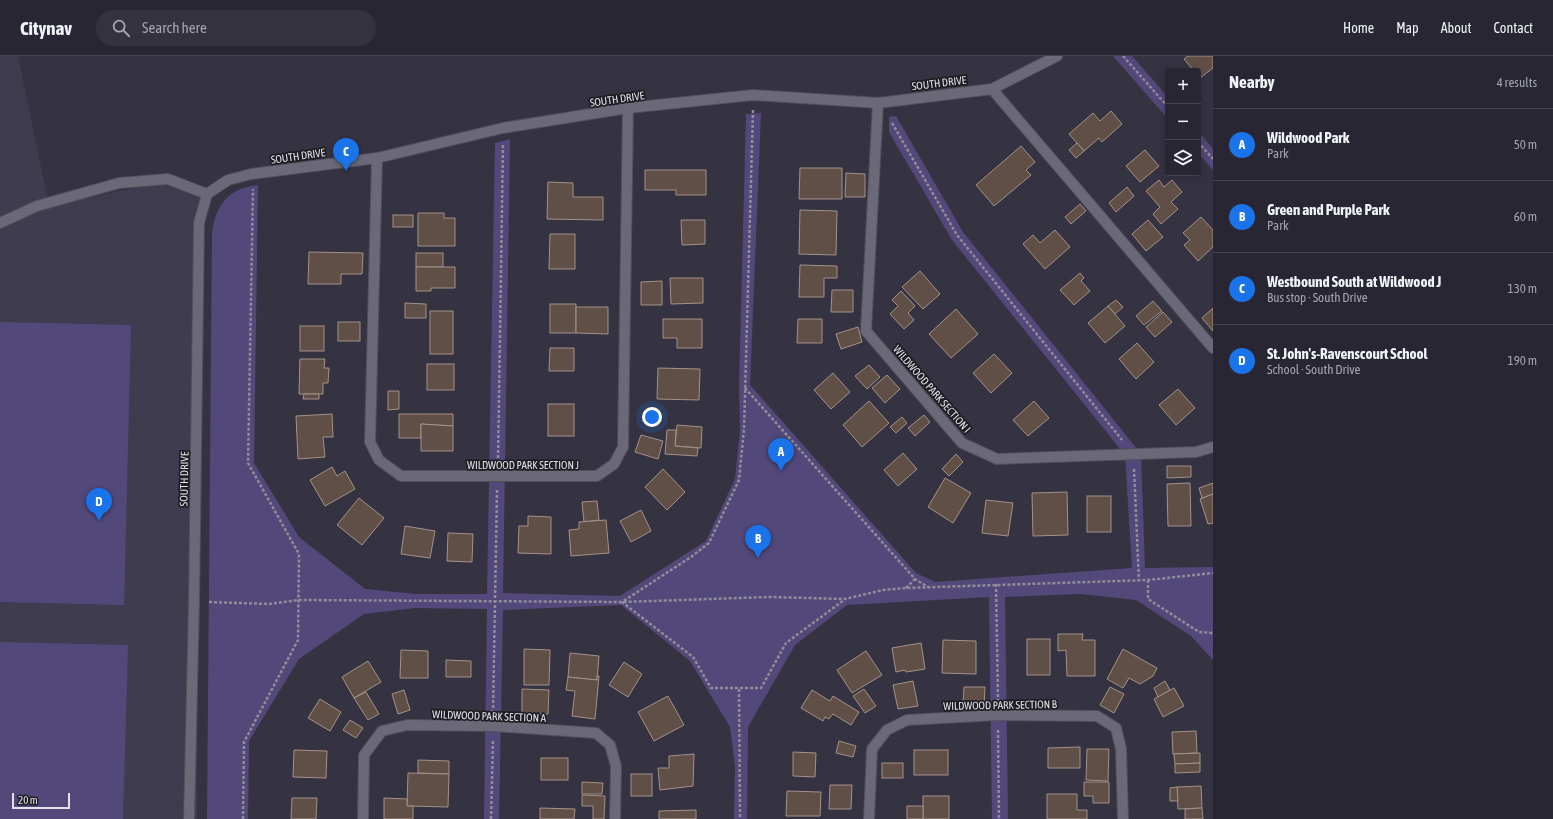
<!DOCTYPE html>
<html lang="en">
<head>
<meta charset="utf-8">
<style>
	body { margin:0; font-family:"Asap Condensed",sans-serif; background:#34323e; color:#f1f3f6 }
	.controls { position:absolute; right:12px; top:12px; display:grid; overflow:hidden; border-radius:4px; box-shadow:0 2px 10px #0003 }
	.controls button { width:36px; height:36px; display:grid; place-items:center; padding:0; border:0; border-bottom:1px solid #44434d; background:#282632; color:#f1f3f6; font:20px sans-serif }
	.scale { position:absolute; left:12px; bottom:10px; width:58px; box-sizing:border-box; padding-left:4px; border:2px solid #e3e2eb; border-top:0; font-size:11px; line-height:14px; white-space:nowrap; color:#e3e2eb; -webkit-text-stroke:3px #1d1c23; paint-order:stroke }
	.you { position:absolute; left:652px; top:361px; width:14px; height:14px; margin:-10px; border:3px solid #fff; border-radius:50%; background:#1a73e8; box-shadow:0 0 0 6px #1a73e833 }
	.badge { display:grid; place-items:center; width:26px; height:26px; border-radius:50%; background:#1a73e8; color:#fff; font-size:13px; font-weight:700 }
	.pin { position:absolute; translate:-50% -33px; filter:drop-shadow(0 1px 2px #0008) }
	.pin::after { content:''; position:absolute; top:21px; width:14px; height:12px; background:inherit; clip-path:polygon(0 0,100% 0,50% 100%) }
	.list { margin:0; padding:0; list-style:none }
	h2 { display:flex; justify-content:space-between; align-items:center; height:52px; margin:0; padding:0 16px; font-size:17px }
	h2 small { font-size:13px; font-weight:400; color:#a5a5ac }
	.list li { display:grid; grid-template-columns:26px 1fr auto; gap:12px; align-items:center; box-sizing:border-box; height:72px; padding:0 16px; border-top:1px solid #44434d }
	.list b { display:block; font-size:15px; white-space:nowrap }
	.list p { margin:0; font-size:13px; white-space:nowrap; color:#a5a5ac }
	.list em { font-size:13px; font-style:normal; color:#a5a5ac }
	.icon { flex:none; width:22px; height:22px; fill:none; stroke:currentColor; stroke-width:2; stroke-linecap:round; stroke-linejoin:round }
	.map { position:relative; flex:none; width:1213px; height:763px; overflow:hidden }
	header { display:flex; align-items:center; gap:24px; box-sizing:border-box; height:56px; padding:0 20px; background:#282632; border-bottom:1px solid #44434d }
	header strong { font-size:19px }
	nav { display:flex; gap:22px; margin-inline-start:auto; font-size:14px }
	.search { width:280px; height:36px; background:#34323e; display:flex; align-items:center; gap:10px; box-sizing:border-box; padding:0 14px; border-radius:22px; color:#a5a5ac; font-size:15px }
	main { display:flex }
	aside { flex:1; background:#282632 }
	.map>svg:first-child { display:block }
	.built { fill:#3f3c50 }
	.green { fill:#52497a }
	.building { fill:#5f4f47; stroke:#a49289 }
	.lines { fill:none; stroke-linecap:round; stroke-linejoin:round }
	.lane-casing { stroke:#504f5b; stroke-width:12 }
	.street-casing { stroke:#504f5b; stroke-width:12 }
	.path { stroke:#8e8d99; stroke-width:2.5; stroke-dasharray:3 2; stroke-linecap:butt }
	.lane { stroke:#6b6978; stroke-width:10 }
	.street { stroke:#6b6978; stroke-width:10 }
	.labels { text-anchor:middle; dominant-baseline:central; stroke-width:3.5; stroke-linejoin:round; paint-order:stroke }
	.street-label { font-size:11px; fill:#e3e2eb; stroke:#1d1c23 }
</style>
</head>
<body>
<header>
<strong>Citynav</strong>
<div class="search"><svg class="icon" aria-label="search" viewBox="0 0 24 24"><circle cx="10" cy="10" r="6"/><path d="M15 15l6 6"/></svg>Search here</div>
<nav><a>Home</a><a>Map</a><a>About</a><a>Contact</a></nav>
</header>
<main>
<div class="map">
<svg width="1213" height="763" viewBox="0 0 1213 763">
	<rect width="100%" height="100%" fill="#353342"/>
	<!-- built -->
	<polygon class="built" points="0,0 18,0 49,150 183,122 207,138 199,167 197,763 0,763"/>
	<!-- green -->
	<g class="green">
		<polygon points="1113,0 1132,0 1168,41 1168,63"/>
		<path d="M761,57L750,329L916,517L935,526L1132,512L1125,399L952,184L889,76V61L896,60L963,176L1141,398L1145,512L1213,511V604L1191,580L1136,544L1081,538L1005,541L1008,763H992L989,541L847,549L795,589L748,671L747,763H734L735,710L730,671L690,605L621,549L503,554L499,763H484L487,553L415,552L364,558L299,603L249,685L248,763H207L212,177C216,148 228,133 258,129L254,407L299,481L365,533L416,538H487L495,87L510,83L503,537L620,540L706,485L735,423L740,374L739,331L746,58Z"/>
		<polygon points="1198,75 1213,93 1213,114 1198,97"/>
		<polygon points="0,266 131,269 124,549 0,546"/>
		<polygon points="0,586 128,589 123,763 0,763"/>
	</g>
	<!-- building -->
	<g class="building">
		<polygon points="1188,0 1213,0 1213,12 1200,22 1198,15 1194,15 1184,3"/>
		<polygon points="1111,55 1122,68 1102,86 1099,82 1084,95 1069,78 1093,57 1100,65"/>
		<polygon points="1077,87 1084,95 1076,102 1069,94"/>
		<polygon points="1021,90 1035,106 1026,114 1031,119 994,150 976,129"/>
		<polygon points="1145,94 1159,110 1140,126 1126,110"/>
		<polygon points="800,112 842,112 842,143 799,143"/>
		<polygon points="645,114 706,114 706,139 676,139 676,134 645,134"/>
		<polygon points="846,117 865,118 865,141 845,141"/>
		<polygon points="1159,124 1164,131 1172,124 1182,136 1171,146 1178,153 1161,168 1153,158 1160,151 1146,135"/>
		<polygon points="548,126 573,127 573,141 603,141 603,164 547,163"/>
		<polygon points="1127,131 1134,140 1116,156 1109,147"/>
		<polygon points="1080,148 1086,155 1071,168 1065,161"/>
		<polygon points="800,154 837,155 836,199 799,198"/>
		<polygon points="418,157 444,157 444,162 455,162 455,190 418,190"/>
		<rect x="393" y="159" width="20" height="12"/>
		<polygon points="1201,161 1213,174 1213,191 1198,205 1184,189 1190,184 1183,177"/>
		<polygon points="681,164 705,164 705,188 682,189"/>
		<polygon points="1148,164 1163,181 1146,195 1132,178"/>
		<polygon points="1055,174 1070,191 1045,213 1023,188 1033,179 1040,187"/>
		<polygon points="550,178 575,178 575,213 549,213"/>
		<polygon points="309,196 363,197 362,218 341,218 341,228 308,228"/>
		<rect x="416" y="197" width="27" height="14"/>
		<polygon points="800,209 837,210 837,222 824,222 824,241 799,241"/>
		<polygon points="416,211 455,211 455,232 431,232 431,235 416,235"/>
		<polygon points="920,215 940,238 923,253 902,231"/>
		<polygon points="1080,217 1084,222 1081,225 1090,235 1074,249 1060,234"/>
		<polygon points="670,222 703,222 703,247 671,248"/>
		<polygon points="662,225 662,249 641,249 641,226"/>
		<polygon points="832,234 853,234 853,256 831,256"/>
		<polygon points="901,235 915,250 908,257 914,264 904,273 890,258 898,250 892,244"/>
		<polygon points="1116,244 1123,251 1115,258 1108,250"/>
		<polygon points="1153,245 1162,255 1144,269 1136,260"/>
		<polygon points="405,247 426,248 426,262 405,262"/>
		<rect x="550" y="248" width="26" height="29"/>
		<polygon points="1108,250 1125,270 1105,287 1088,267"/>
		<polygon points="576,251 608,251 608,278 576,277"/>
		<polygon points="1213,252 1213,275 1202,262"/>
		<polygon points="956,253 978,278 951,302 929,278"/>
		<rect x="430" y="255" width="23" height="43"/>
		<polygon points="1163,256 1172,266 1155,281 1146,271"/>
		<polygon points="663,263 702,263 702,292 677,292 677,282 663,282"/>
		<polygon points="798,263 822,263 822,287 797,287"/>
		<rect x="338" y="266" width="22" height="19"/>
		<rect x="300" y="270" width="24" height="25"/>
		<polygon points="858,271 862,286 841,293 836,278"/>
		<polygon points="1137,287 1154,306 1136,323 1119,303"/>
		<polygon points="550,292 574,292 574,315 549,315"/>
		<polygon points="994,298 1012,317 991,337 973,317"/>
		<polygon points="300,303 325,303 324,312 329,312 328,327 323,327 323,338 299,338"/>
		<rect x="427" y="308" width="27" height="26"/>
		<polygon points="869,309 880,321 867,333 855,320"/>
		<polygon points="658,312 700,313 699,344 657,343"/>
		<polygon points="833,317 850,336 831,353 814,334"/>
		<polygon points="887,319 900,333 885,347 872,332"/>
		<polygon points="1178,333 1195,352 1176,369 1159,349"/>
		<polygon points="388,335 399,335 399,353 388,354"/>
		<polygon points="304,338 319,338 319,343 303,343"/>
		<polygon points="869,345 889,367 862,391 843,369"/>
		<polygon points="1034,345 1049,362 1028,380 1013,364"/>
		<rect x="548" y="348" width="26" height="32"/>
		<polygon points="332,358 333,381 323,381 325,401 298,403 296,360"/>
		<polygon points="399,358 453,358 453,370 421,368 421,382 399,382"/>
		<polygon points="924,359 930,366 915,380 908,372"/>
		<polygon points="902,361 907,367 896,377 890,371"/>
		<polygon points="421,368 453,370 453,395 421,395"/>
		<polygon points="677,369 702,371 701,392 675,390"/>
		<polygon points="667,374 676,374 675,390 698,392 697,400 665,398"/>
		<polygon points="641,379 663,385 658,403 635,396"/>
		<polygon points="903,397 917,413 898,430 884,414"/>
		<polygon points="956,398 963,406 949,420 942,413"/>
		<polygon points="1167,410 1191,410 1191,421 1167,422"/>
		<polygon points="332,411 337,420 345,415 355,433 325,450 310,424"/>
		<polygon points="663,413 685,436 667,454 645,431"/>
		<polygon points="945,422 971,437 953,467 928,451"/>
		<polygon points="1190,427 1191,470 1168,470 1167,428"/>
		<polygon points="1213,427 1213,438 1202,442 1199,432"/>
		<polygon points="1067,436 1068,479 1033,480 1032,437"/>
		<polygon points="1213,438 1213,467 1208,468 1200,443"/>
		<rect x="1087" y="440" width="24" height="36"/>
		<polygon points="359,442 384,462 362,489 337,469"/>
		<polygon points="986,444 1013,447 1008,480 982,477"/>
		<polygon points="597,445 599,464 584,466 582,446"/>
		<polygon points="641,454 651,475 631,486 620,465"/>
		<polygon points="528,460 551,461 551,498 518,497 519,470 528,470"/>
		<polygon points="606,464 609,497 571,500 569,474 579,473 579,466"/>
		<polygon points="405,470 435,475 430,502 401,498"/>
		<polygon points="448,477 473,478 472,506 447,505"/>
		<polygon points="1058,578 1083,578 1082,584 1095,584 1095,620 1067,620 1066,594 1058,595"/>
		<rect x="1027" y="583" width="23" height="36"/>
		<polygon points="943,584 976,585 976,618 942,617"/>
		<polygon points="921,587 925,613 906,616 905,614 896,616 892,592"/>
		<polygon points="524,593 550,594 549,629 524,629"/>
		<polygon points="1123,593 1157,612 1153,620 1140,628 1129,622 1123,632 1107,623"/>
		<polygon points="401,594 428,595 428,622 400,622"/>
		<polygon points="866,595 882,619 852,637 837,614"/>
		<polygon points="570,597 599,600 597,624 568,621"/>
		<polygon points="446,604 471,605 471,621 446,621"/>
		<polygon points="368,605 381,626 354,642 342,621"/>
		<polygon points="624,606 642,618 628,641 609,629"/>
		<polygon points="597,620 599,620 595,663 572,660 575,635 566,634 568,621 597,624"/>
		<polygon points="913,625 918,650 898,653 893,629"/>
		<polygon points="1165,625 1170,634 1158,641 1154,632"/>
		<polygon points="964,631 985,631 984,650 963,649"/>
		<polygon points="1110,631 1124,638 1114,657 1100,649"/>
		<polygon points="1174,632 1184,650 1163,661 1154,643"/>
		<polygon points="522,633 549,634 548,658 522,657"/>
		<polygon points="864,633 876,650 865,657 853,640"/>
		<polygon points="404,634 410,654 398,658 392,638"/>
		<polygon points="812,634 830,645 833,640 859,656 851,669 833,658 829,663 825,661 823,665 801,652"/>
		<polygon points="366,636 379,658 368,664 354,642"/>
		<polygon points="668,640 684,669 654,685 638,656"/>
		<polygon points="320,643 341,656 330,675 308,662"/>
		<polygon points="350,664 363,672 356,682 343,674"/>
		<polygon points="1196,675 1197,697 1173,698 1172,676"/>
		<polygon points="839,685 856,690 853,701 836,697"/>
		<polygon points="1080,691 1080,712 1048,712 1048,692"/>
		<polygon points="1087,693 1109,693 1108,725 1086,724"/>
		<polygon points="294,694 327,695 326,722 293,721"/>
		<rect x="914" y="694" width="34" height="25"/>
		<polygon points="793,696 816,697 815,721 793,720"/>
		<polygon points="1200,697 1200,707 1175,708 1174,698"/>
		<polygon points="694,698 693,730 660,734 658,712 669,712 669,700"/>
		<rect x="541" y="702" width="27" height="22"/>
		<polygon points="418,704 449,705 449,718 418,717"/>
		<rect x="882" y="707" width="21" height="15"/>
		<polygon points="1200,707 1200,716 1175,717 1175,708"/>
		<polygon points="408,717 449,718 448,751 407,750"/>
		<rect x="631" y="718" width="21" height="22"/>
		<polygon points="582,726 603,727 602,738 582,738"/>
		<polygon points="1084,726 1109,726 1109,747 1093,747 1093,740 1084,740"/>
		<polygon points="830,729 852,729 851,753 829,753"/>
		<polygon points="1201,730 1202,752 1178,753 1177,731"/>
		<polygon points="1177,731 1178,745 1170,745 1170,732"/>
		<polygon points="787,735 821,736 820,760 786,760"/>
		<polygon points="1047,738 1077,738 1077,754 1087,754 1087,763 1047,763"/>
		<polygon points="582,739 605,740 604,763 593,763 593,750 582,750"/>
		<rect x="923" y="740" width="26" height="23"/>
		<polygon points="292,742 317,742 316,763 291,763"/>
		<polygon points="384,742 407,743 407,750 413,750 413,763 384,763"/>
		<rect x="907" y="750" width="16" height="13"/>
		<polygon points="540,752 575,753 574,763 540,763"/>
		<polygon points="1202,752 1203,763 1185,763 1185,753"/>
		<polygon points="696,754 696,763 659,763 659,755"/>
	</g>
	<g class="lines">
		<!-- lane casing -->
		<g class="lane-casing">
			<g id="lane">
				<polyline points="992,33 1213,292"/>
				<polyline points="878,47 866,275 962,387 997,403 1196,396 1213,391"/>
				<polyline points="377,102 370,386 379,404 401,420 597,420 614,408 623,391 628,52"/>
				<polyline points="0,167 37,150 119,127 168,123 207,138"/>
				<polyline points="363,763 364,699 382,675 407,669 493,670 596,677 610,689 616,710 615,763"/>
				<polyline points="869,763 872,693 887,674 907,664 998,659 1097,660 1116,672 1121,693 1123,763"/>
			</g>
		</g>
		<!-- street casing -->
		<g class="street-casing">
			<polyline id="street" points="189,763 194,545 199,167 207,138 228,124 251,118 377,102 503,72 628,52 753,39 878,47 992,33 1057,0"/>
		</g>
		<!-- path -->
		<g class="path">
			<polyline points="1123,0 1168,51"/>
			<polyline points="753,54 744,373 739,424 709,487 691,501 622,546 693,601 711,632 761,632 786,587 844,544"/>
			<polyline points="892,67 957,179 1122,384"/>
			<polyline points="1198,86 1213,103"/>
			<polyline points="745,332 915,523 928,531"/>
			<polyline points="498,407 503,88"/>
			<polyline points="1134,413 1139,525"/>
			<polyline points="1148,524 1148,543 1199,576 1213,577"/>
			<polyline points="996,528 998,645"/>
			<polyline points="906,532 915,523"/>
			<polyline points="209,546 269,548 299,544 622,546 769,541 845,543 883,534 906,532 1148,524 1213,517"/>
			<polyline points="739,633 740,763"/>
			<polyline points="493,657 497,434"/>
			<polyline points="998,674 999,763"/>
			<polyline points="243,763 244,686 298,584 299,498 248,407 253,133"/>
			<polyline points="491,763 493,684"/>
		</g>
		<!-- lane -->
		<use href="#lane" class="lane"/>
		<!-- street -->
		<use href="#street" class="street"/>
	</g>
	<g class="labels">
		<!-- street labels -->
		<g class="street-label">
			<text transform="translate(939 27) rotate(-7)">SOUTH DRIVE</text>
			<text transform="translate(617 43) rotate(-8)">SOUTH DRIVE</text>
			<text transform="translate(298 100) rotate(-8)">SOUTH DRIVE</text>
			<text transform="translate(932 333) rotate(49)">WILDWOOD PARK SECTION I</text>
			<text x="523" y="409">WILDWOOD PARK SECTION J</text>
			<text transform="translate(184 423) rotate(-89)">SOUTH DRIVE</text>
			<text transform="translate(1000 649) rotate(-1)">WILDWOOD PARK SECTION B</text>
			<text transform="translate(489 660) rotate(2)">WILDWOOD PARK SECTION A</text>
		</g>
	</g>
</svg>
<div class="controls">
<button>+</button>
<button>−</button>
<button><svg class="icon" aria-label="layers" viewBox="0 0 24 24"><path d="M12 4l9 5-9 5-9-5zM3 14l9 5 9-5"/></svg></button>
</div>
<div class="scale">20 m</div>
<div class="you"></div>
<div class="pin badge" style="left:781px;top:415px">A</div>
<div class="pin badge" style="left:758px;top:502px">B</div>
<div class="pin badge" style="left:346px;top:115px">C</div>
<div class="pin badge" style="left:99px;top:465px">D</div>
</div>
<aside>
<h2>Nearby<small>4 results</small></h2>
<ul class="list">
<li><span class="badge">A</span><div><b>Wildwood Park</b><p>Park</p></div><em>50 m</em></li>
<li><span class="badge">B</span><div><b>Green and Purple Park</b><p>Park</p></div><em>60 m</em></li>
<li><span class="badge">C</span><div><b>Westbound South at Wildwood J</b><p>Bus stop · South Drive</p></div><em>130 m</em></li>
<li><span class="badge">D</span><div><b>St. John's-Ravenscourt School</b><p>School · South Drive</p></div><em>190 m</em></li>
</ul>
</aside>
</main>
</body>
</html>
